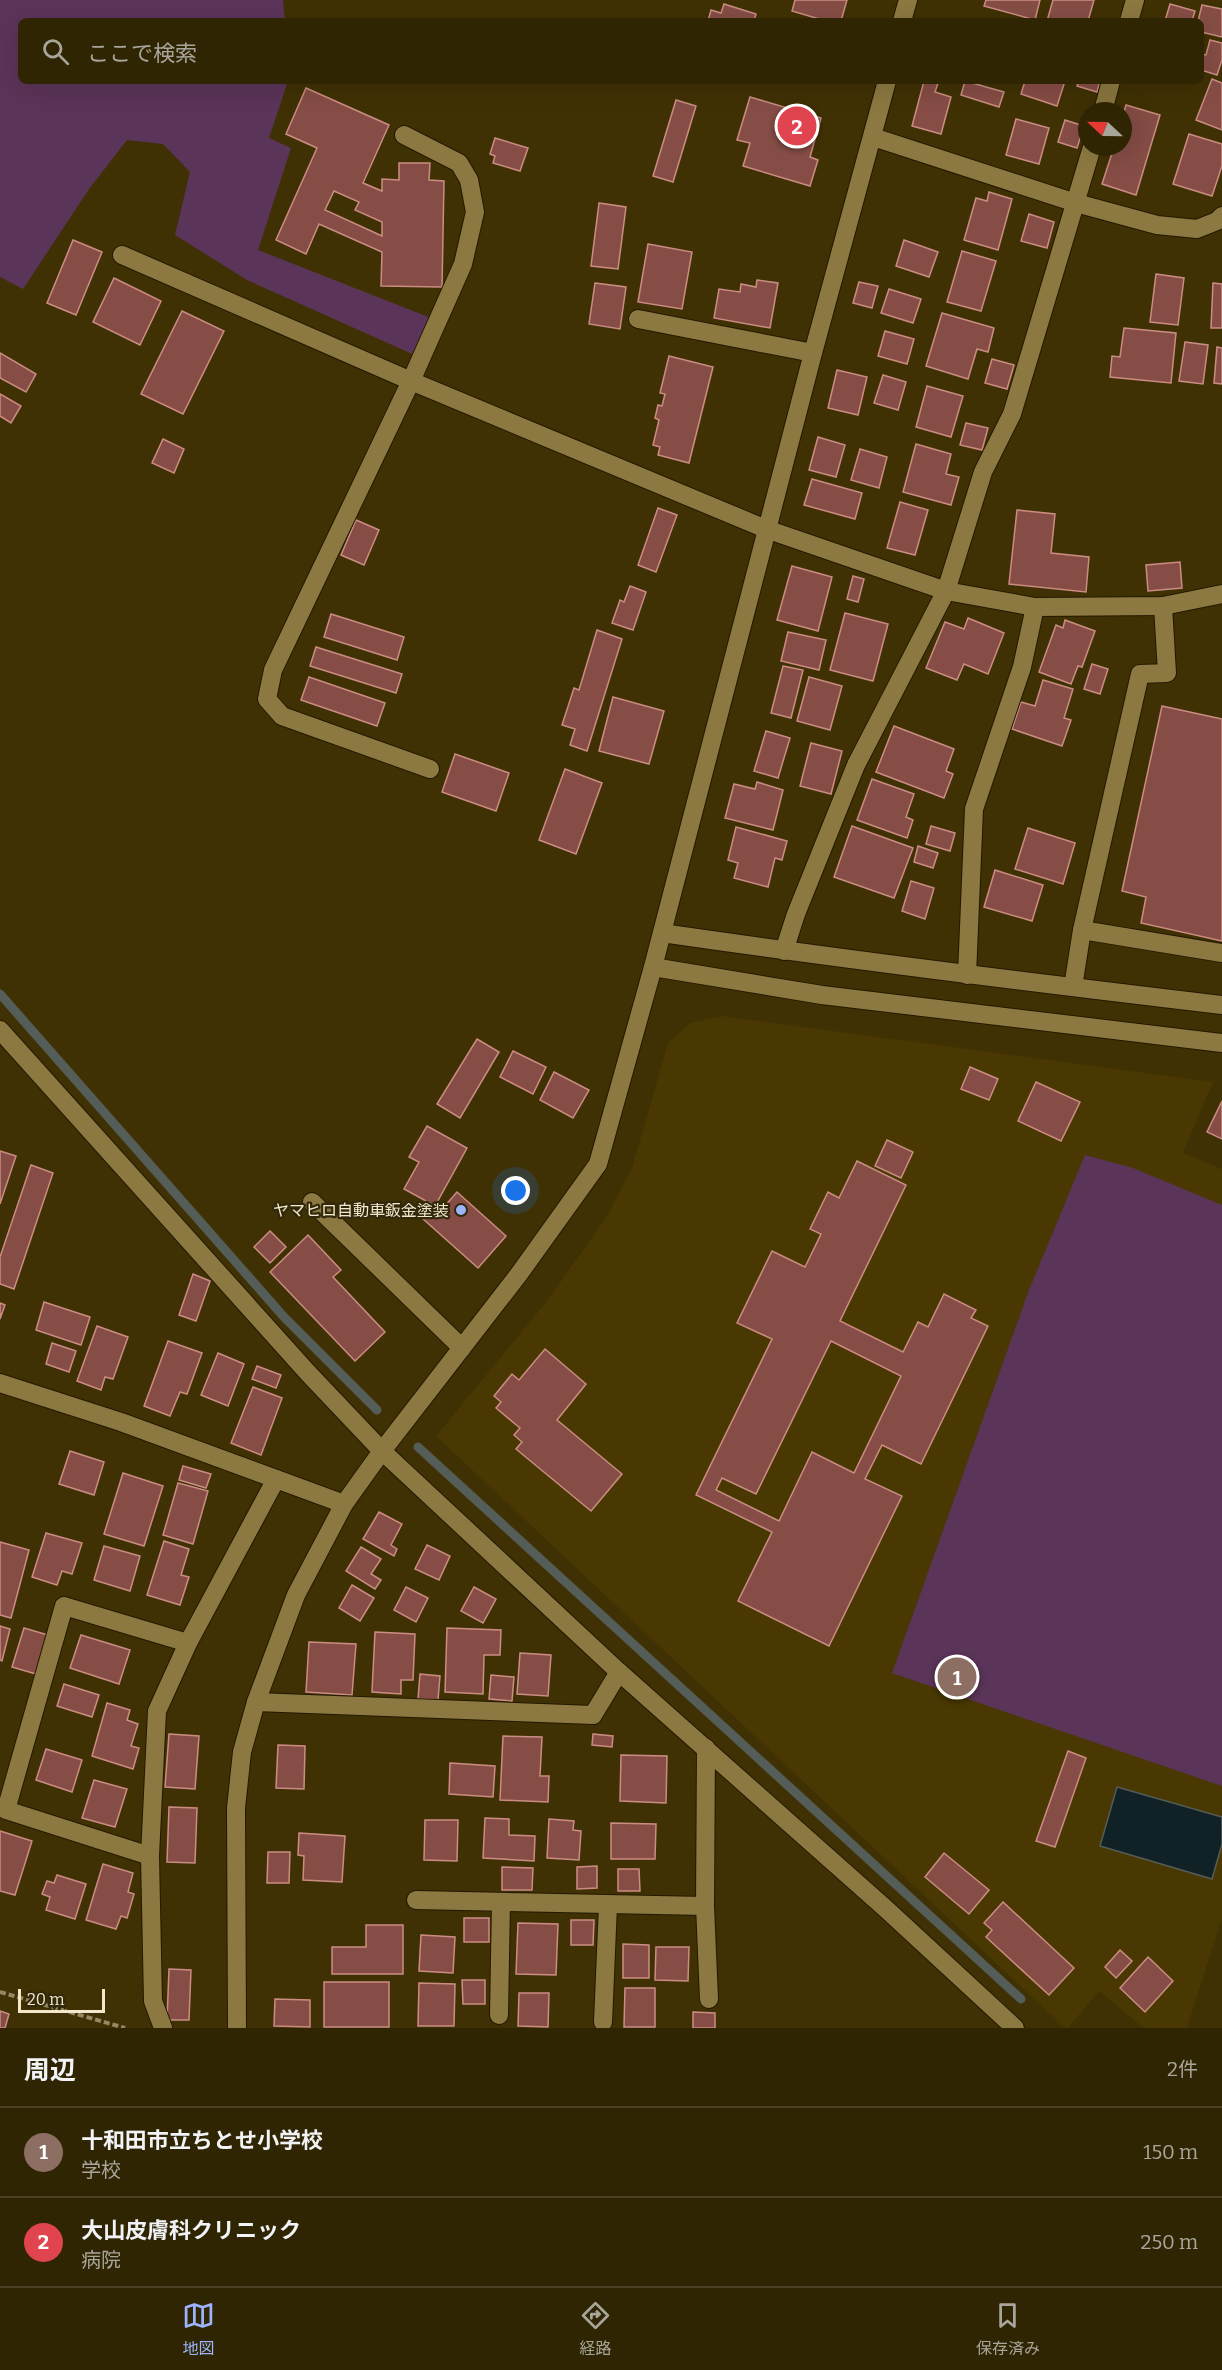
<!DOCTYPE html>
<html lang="ja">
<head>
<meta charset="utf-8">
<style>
	body { margin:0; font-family:Bitter,"Noto Sans JP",serif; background:#382d0d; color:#f1f3f6 }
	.compass { position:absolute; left:1078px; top:102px; width:54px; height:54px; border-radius:50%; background:#302503; box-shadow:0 6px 24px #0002; rotate:292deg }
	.scale { position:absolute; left:18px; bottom:15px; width:87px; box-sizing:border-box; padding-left:6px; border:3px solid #f3e8cc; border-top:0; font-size:16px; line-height:21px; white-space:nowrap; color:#f3e8cc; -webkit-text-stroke:4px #32280a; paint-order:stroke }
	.you { position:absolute; left:516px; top:1191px; width:21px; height:21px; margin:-15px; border:4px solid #fff; border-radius:50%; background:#1a73e8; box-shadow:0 0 0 9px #1a73e833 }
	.badge { display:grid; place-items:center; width:39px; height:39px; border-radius:50%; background:#9bb4fd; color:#fff; font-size:20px; font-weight:700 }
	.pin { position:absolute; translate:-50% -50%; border:3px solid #fff; box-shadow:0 2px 6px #0006 }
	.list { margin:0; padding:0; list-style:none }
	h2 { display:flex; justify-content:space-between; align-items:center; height:78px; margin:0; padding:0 24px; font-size:26px }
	h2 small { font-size:20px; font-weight:400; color:#a8a59a }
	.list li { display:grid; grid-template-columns:39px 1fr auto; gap:18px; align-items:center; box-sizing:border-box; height:90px; padding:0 24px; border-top:2px solid #4b4225 }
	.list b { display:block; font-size:22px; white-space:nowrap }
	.list p { margin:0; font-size:20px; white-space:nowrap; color:#a8a59a }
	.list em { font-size:20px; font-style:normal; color:#a8a59a }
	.icon { flex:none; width:33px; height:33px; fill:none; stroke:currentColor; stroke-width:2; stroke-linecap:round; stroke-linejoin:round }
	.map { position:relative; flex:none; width:1222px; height:2028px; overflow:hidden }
	.search { position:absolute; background:#302503; box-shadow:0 6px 24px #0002; left:18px; right:18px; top:18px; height:66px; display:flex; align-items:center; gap:15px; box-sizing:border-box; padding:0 21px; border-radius:9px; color:#a8a59a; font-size:22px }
	.sheet { height:258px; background:#302503 }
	nav { display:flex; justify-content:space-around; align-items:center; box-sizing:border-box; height:84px; border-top:2px solid #4b4225; background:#302503; font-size:16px; color:#a8a59a }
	nav a { display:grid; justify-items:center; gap:3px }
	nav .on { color:#9bb4fd }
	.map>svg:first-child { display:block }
	.built { fill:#493802 }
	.green { fill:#5b3459 }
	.water { fill:#102225; stroke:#545d57; stroke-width:1.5 }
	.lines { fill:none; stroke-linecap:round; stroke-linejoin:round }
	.stream { stroke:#545d57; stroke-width:9 }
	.building { fill:#854d45; stroke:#cb8d83; stroke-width:1.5; fill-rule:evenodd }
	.minor-casing { stroke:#231900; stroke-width:20 }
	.path { stroke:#958863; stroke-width:4; stroke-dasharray:6 3; stroke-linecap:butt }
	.minor { stroke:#8c7841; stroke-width:18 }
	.poi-dot { fill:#9bb4fd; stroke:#32280a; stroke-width:2 }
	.labels { text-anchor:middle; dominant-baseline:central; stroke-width:4.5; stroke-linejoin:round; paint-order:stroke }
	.poi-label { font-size:16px; fill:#f3e8cc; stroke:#32280a; text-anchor:end }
</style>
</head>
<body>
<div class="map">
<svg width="1222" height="2028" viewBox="0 0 1222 2028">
	<rect width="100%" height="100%" fill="#403104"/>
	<!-- built -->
	<polygon class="built" points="722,1016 1213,1082 1183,1153 1222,1169 1222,1918 1187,2028 1144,2028 1099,1991 1068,2028 1065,2028 436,1436 547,1301 607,1216 632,1168 668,1043 690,1023"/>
	<!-- green -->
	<g class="green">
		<polygon points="0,0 283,0 285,21 21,21 21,81 288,81 269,138 291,148 258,250 431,318 419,357 247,280 175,235 190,172 163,144 127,140 89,189 23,289 0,277"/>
		<polygon points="1085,1155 1133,1168 1222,1205 1222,1786 892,1673 1029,1290"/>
	</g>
	<!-- water -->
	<polygon class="water" points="1117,1787 1222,1817 1222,1844 1212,1879 1100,1846"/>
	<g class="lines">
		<!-- stream -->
		<g class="stream">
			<polyline points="0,994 284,1317 377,1410"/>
			<polyline points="418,1447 1021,1999"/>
		</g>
	</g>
	<!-- building -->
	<g class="building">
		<polygon points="795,0 847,0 841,21 826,21 792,11"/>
		<polygon points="986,0 1040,0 1035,20 984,6"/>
		<polygon points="1053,0 1094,0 1088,21 1047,21"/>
		<polygon points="724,4 756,14 754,21 708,21 711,10 721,13"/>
		<polygon points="1170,4 1195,11 1192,21 1157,21 1158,19 1165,21"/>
		<polygon points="1202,5 1222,9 1222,37 1201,32 1201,21 1198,21"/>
		<polygon points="1210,40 1222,43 1222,60 1217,75 1201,70 1201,54 1206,55"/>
		<polygon points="1212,79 1222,83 1222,130 1196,120"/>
		<polygon points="924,81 938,83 935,92 951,97 941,134 912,126"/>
		<polygon points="965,81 1004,92 999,107 961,95"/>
		<polygon points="1025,81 1065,81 1057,106 1021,94"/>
		<polygon points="1079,81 1100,81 1097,92 1077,86"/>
		<path d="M306,88L389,125L363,183L382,191V179L399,180V163H430L429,180L444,181L442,287L381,286L382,252L319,224L306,254L276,240L317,148L286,134ZM334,191L359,202L355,210L382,222V236L325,210Z"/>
		<polygon points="750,97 821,118 810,157 818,160 810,186 743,166 750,143 737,140"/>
		<polygon points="676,100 696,106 673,182 653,176"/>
		<polygon points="1126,105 1160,115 1136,195 1102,184 1114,147 1123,147 1123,115"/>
		<polygon points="1016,119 1049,128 1039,164 1006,155"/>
		<polygon points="1065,120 1084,126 1077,148 1058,142"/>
		<polygon points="1189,134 1222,144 1222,166 1212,196 1173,184"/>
		<polygon points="495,138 528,148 520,171 493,163 495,156 490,154"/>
		<polygon points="989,192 1012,199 998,250 964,240 976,198 987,201"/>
		<polygon points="599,203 626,207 618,269 591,266"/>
		<polygon points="1029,214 1054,222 1047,248 1021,241"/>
		<polygon points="73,240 102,252 76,315 47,303"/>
		<polygon points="904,240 938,252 929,277 896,266"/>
		<polygon points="648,244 692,252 682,309 638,302"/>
		<polygon points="962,251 996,261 981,311 947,302"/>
		<polygon points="1156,274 1184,278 1178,325 1150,322"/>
		<polygon points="114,278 161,301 140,345 93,322"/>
		<polygon points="757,280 778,283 770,328 714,318 719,289 740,292 741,284 756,287"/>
		<polygon points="859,282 878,286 872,308 853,303"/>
		<polygon points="595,283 626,287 620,329 589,324"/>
		<polygon points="1213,283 1222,284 1222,328 1211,328"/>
		<polygon points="889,289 921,299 913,323 881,313"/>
		<polygon points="182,311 224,331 183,414 141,394"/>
		<polygon points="942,313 994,328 988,352 977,349 968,379 926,366"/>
		<polygon points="1124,328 1176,333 1171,383 1110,377 1112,356 1120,357"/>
		<polygon points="885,331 914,339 907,364 878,356"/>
		<polygon points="1185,342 1208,345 1203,384 1179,381"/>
		<polygon points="1217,347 1222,348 1222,384 1214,383"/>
		<polygon points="0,353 36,374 26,392 0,378"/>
		<polygon points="669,356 713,367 689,463 658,455 660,447 653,445 659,420 655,418 658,405 662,406 665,394 660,393"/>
		<polygon points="992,359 1014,365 1007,389 985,383"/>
		<polygon points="837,370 867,377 858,415 828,408"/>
		<polygon points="883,375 906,382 898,410 874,403"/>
		<polygon points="927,386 963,396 951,437 916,427"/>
		<polygon points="0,394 21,406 11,423 0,416"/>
		<polygon points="966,423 988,428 982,450 960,445"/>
		<polygon points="818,437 845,445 836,477 809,470"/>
		<polygon points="163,439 184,449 174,473 152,463"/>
		<polygon points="916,444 951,454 946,474 959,477 951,505 903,492"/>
		<polygon points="860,449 887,457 879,488 851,480"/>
		<polygon points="812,479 862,493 855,519 804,505"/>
		<polygon points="900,502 928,510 915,555 887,548"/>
		<polygon points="658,508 677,515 656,572 638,565"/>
		<polygon points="1017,510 1055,514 1051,553 1089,557 1086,592 1009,584"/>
		<polygon points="356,520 379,530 364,565 341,555"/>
		<polygon points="1180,562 1182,588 1148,591 1146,565"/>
		<polygon points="792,566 832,577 818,631 777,620"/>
		<polygon points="853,576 864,579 858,602 847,599"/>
		<polygon points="630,586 646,592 633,630 612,623 620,600 624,602"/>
		<polygon points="845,613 888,624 873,681 830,670"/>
		<polygon points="331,614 404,637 397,660 324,637"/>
		<polygon points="968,618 1004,633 988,674 964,664 957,680 926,668 945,622 964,629"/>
		<polygon points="1065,620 1095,631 1082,667 1078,666 1071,684 1039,672 1056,625 1063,628"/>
		<polygon points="597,630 622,639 587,751 570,745 575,729 562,725 574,688 579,690"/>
		<polygon points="788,632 826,640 819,670 781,661"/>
		<polygon points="316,647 402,674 396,693 310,666"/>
		<polygon points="1092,664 1108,669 1100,694 1084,689"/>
		<polygon points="783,666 803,670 791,718 771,713"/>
		<polygon points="309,677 385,703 377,726 301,700"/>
		<polygon points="809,677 842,686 830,730 797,721"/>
		<polygon points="1043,680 1073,689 1064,718 1071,720 1062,746 1012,729 1021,702 1035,706"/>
		<polygon points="613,697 664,711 649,764 599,751"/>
		<polygon points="1162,706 1222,719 1222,941 1141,923 1146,897 1122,891"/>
		<polygon points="894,726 954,749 946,771 953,774 944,798 876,772"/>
		<polygon points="766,731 790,738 778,778 754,771"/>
		<polygon points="811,743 842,751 831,794 800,786"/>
		<polygon points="455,754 509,773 496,811 442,792"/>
		<polygon points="565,769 602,783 576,854 539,840"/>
		<polygon points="872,779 914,794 906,817 913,820 907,838 857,820"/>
		<polygon points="757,782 783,790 773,830 725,818 734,784 755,789"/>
		<polygon points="852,826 913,848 894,898 834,877"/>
		<polygon points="931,826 955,833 950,851 926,844"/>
		<polygon points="736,827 787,841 782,860 775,858 768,887 734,878 738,863 728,860"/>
		<polygon points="1028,828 1075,843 1063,884 1015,869"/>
		<polygon points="918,846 938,853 933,868 914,862"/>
		<polygon points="995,870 1043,885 1032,921 984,907"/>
		<polygon points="911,881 934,888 925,919 902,911"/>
		<polygon points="477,1039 499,1052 460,1118 437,1104"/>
		<polygon points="513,1051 546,1067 533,1094 500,1077"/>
		<polygon points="970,1067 998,1079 989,1100 961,1089"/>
		<polygon points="554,1072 589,1090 573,1118 540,1100"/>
		<polygon points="1036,1082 1080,1102 1061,1141 1018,1121"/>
		<polygon points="1222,1101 1222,1139 1207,1132"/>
		<polygon points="427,1126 467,1148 435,1206 404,1189 419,1162 409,1157"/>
		<polygon points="887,1140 913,1152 901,1178 875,1166"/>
		<polygon points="0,1151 16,1156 0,1204"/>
		<path d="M857,1161L906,1185L840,1321L903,1352L918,1322L928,1327L944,1294L976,1310L971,1318L988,1326L921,1464L882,1445L865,1479L902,1496L829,1646L738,1601L772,1532L696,1495L772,1339L737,1323L772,1251L805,1267L821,1234L810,1229L828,1192L839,1198ZM831,1341L901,1376L854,1473L812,1452L779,1521L716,1490L722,1478L756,1494Z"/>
		<polygon points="31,1165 53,1173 14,1289 0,1284 0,1257"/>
		<polygon points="457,1192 506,1236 478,1268 422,1218 431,1209 437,1215"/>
		<polygon points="270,1231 286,1247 270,1263 254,1247"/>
		<polygon points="308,1235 341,1270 333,1277 385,1332 355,1361 270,1272"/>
		<polygon points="193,1274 210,1281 196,1321 179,1315"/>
		<polygon points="44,1302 90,1317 81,1345 36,1330"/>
		<polygon points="0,1303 5,1305 0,1319"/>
		<polygon points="97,1326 128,1337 113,1379 105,1377 101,1390 77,1381"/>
		<polygon points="168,1341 202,1353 187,1394 180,1392 170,1416 144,1406"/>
		<polygon points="52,1343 76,1351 69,1372 46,1364"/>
		<polygon points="545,1349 586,1384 557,1420 622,1474 591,1511 516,1449 522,1442 514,1435 520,1428 496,1408 501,1402 494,1396 512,1374 519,1380"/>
		<polygon points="218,1353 244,1364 228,1406 201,1395"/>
		<polygon points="257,1366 281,1375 276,1388 252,1379"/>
		<polygon points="253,1387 282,1398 261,1455 231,1443"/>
		<polygon points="70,1451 104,1462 94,1495 59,1484"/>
		<polygon points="183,1466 211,1474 206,1488 179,1480"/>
		<polygon points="123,1473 163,1486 144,1546 104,1534"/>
		<polygon points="178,1483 208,1491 193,1544 163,1535"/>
		<polygon points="379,1512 402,1524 391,1545 397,1549 394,1556 363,1539"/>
		<polygon points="46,1533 82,1543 72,1574 62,1571 57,1585 32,1577"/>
		<polygon points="164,1541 189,1549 181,1575 189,1577 180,1605 147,1595"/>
		<polygon points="0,1542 29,1550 11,1618 0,1615"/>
		<polygon points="427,1545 450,1556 439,1580 415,1569"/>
		<polygon points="104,1546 140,1556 130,1591 94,1580"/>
		<polygon points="361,1547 381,1559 371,1574 381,1580 375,1589 346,1571"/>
		<polygon points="352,1585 374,1598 360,1621 339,1608"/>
		<polygon points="406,1587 428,1598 416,1622 394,1610"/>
		<polygon points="474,1587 496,1599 483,1623 461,1611"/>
		<polygon points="0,1626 10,1629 2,1661 0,1660"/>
		<polygon points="24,1628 48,1635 36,1674 12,1667"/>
		<polygon points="447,1628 501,1630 500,1655 484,1655 483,1694 445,1692"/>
		<polygon points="375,1632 415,1634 413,1680 401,1680 401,1694 372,1692"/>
		<polygon points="81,1635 130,1650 119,1684 70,1668"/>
		<polygon points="309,1642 356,1644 352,1695 306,1692"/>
		<polygon points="520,1653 551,1655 548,1696 517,1694"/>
		<polygon points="420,1674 440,1676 438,1700 418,1699"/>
		<polygon points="491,1675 514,1677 512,1701 489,1699"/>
		<polygon points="64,1684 99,1695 92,1717 57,1706"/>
		<polygon points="107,1703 130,1710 127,1720 138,1724 131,1746 139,1748 133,1769 92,1756"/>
		<polygon points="169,1734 199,1736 195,1789 165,1787"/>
		<polygon points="593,1734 613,1736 612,1747 592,1745"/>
		<polygon points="503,1736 542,1737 540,1776 549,1776 548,1802 500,1800"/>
		<polygon points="278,1745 305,1746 304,1789 276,1788"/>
		<polygon points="46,1749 82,1760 72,1792 36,1780"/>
		<polygon points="1068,1751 1086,1758 1055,1847 1036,1841"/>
		<polygon points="621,1755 667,1756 666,1803 620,1801"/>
		<polygon points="450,1763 495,1766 493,1797 449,1794"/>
		<polygon points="94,1780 127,1789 115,1827 82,1818"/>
		<polygon points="169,1807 197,1808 195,1863 167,1862"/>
		<polygon points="485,1818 509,1819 509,1835 535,1836 534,1861 483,1858"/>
		<polygon points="549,1819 574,1821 573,1830 581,1831 579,1860 547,1858"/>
		<polygon points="425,1820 458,1820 457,1861 424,1860"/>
		<polygon points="611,1823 656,1824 655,1859 611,1859"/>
		<polygon points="0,1831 32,1841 15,1895 0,1891"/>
		<polygon points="299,1833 345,1836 342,1882 303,1880 304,1856 298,1855"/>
		<polygon points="268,1852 290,1852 289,1883 267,1883"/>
		<polygon points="944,1853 989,1890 969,1914 925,1877"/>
		<polygon points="103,1864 133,1873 128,1892 134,1894 127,1918 121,1916 116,1929 86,1920"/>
		<polygon points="597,1866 597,1888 577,1889 577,1867"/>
		<polygon points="502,1867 533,1868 532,1890 502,1890"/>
		<polygon points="618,1869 639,1869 640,1891 618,1891"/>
		<polygon points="57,1875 86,1884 75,1919 46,1910 50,1897 42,1894 47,1881 54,1883"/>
		<polygon points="1003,1902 1074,1968 1049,1995 986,1937 992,1930 984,1923"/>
		<rect x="464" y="1918" width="25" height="24"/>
		<polygon points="571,1920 594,1920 593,1945 571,1945"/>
		<polygon points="518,1923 558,1924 556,1975 516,1974"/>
		<polygon points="366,1925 403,1925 403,1974 332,1974 332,1947 366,1947"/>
		<polygon points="421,1935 455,1937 453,1973 419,1971"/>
		<polygon points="623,1944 649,1945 649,1978 623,1978"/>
		<polygon points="656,1947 689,1947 688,1981 655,1980"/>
		<polygon points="1120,1950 1132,1961 1116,1978 1105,1967"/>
		<polygon points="1148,1957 1173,1981 1145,2012 1120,1988"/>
		<polygon points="169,1969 191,1970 189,2020 167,2020"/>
		<polygon points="462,1980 485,1980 485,2004 463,2004"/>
		<rect x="324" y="1982" width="65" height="45"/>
		<polygon points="419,1983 455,1984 454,2026 418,2026"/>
		<polygon points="625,1988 655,1988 655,2027 624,2027"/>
		<polygon points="519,1993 549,1993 548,2027 518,2026"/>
		<polygon points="275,1999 310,2000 310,2027 274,2026"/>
		<polygon points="0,2011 9,2014 5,2028 0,2028"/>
		<polygon points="693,2012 715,2013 715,2028 693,2028"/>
	</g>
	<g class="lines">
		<!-- minor casing -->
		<g class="minor-casing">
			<g id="minor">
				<polyline points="902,21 908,0"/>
				<polyline points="1129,21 1135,0"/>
				<polyline points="1103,111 1111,81"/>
				<polyline points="404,135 459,163 469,180 475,212 463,264 411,381 273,670 267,699 282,716 430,769"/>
				<polyline points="873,137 1076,203 1157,225 1197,229 1217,221 1222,216"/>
				<polyline points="122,255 411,381 766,529 946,591 1035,607 1163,606 1222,594"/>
				<polyline points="638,319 813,353"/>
				<polyline points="1082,930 1140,674 1167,673 1163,606"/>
				<path d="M662,933C848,960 1035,983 1222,1005"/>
				<polyline points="784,951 796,914 856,765 946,591 983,472 1012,414 1092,147"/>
				<polyline points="653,967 822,995 1222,1043"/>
				<polyline points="967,975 974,809 1022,667 1035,607"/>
				<polyline points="1073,987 1082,930 1222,953"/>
				<polyline points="0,1030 308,1373 382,1451 619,1672 885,1908 1015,2028"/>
				<polyline points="312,1202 462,1348"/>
				<polyline points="0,1383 121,1422 344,1504"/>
				<polyline points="256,1702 593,1715 619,1672"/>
				<polyline points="150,1856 6,1810 64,1606 188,1643"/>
				<polyline points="416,1900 705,1906 706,1748"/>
				<polyline points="705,1906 709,1999"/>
				<polyline points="499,2015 501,1902"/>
				<polyline points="603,2022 608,1905"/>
				<polyline points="163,2028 153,2001 150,1856 157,1711 188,1643 276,1479"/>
				<polyline points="237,2028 236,1808 242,1752 256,1702 296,1595 344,1504 382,1451 519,1274 598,1164 653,967 813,353 887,81"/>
			</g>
		</g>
		<!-- path -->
		<polyline class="path" points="0,1992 125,2028"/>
		<!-- minor -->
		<use href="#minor" class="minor"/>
	</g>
	<!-- markers -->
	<circle class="poi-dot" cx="461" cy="1210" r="6"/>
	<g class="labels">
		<!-- poi labels -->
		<g class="poi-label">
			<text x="449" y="1210">ヤマヒロ自動車鈑金塗装</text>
		</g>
	</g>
</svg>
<svg class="compass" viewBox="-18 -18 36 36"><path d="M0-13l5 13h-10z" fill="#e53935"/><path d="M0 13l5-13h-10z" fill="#a8a59a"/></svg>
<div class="scale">20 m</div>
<div class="you"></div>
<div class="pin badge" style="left:957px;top:1677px;background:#8d6e63">1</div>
<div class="pin badge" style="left:797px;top:126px;background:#e0444e">2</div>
<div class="search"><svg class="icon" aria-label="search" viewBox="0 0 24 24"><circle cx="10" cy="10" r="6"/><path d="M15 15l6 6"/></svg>ここで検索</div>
</div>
<section class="sheet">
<h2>周辺<small>2件</small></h2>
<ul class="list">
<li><span class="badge" style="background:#8d6e63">1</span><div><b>十和田市立ちとせ小学校</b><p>学校</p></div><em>150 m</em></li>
<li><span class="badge" style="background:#e0444e">2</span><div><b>大山皮膚科クリニック</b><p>病院</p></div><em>250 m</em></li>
</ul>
</section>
<nav>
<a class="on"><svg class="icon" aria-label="map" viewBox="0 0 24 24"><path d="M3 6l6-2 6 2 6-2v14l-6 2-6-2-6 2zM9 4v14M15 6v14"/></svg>地図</a>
<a><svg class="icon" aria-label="directions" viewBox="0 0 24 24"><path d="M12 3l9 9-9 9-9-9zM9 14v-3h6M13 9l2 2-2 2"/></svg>経路</a>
<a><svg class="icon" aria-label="saved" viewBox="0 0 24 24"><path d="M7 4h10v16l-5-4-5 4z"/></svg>保存済み</a>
</nav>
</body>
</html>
